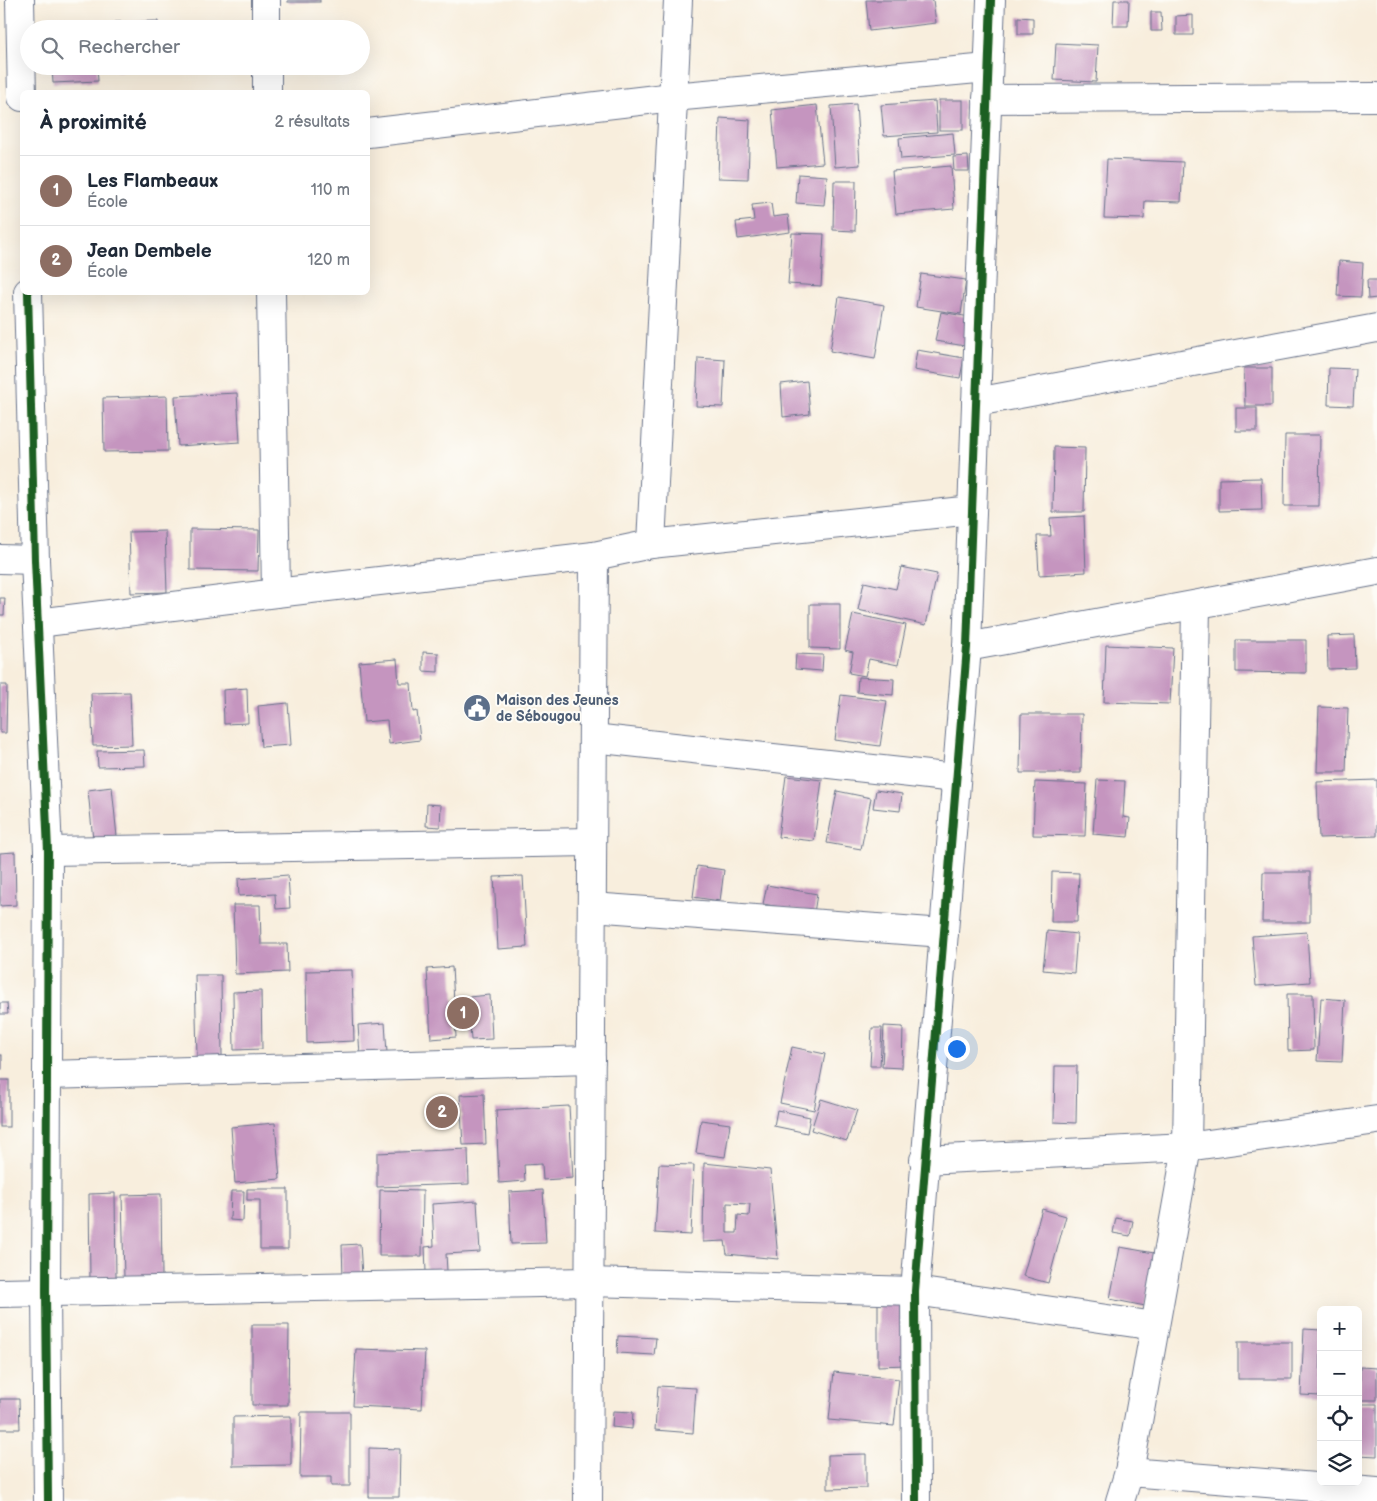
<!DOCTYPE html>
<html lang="fr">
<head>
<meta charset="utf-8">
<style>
	body { margin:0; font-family:"Balsamiq Sans",sans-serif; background:#f2f2f3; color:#1f2937 }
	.controls { position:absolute; right:15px; bottom:15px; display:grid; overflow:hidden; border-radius:8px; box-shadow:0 5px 20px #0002 }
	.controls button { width:45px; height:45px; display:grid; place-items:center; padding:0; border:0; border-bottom:1px solid #e0e1e3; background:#fff; color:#1f2937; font:25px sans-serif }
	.you { position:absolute; left:956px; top:1048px; width:18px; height:18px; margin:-12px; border:4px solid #fff; border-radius:50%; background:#1a73e8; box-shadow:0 0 0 8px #1a73e833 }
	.badge { display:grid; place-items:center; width:32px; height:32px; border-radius:50%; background:#1f6fb2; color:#fff; font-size:16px; font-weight:700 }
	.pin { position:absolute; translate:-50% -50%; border:2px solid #fff; box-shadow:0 1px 5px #0006 }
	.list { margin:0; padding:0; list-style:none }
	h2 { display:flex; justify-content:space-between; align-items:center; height:65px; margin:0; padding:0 20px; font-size:21px }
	h2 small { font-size:16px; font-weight:400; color:#747a83 }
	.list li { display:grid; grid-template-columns:32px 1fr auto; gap:15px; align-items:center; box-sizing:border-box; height:70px; padding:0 20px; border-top:1px solid #e0e1e3 }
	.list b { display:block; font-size:19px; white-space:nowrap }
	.list p { margin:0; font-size:16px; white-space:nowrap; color:#747a83 }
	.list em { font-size:16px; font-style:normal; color:#747a83 }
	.icon { flex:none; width:28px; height:28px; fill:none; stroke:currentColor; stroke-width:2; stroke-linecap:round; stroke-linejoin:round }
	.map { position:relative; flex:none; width:1377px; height:1501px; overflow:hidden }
	.search { position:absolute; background:#fff; box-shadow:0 5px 20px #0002; left:20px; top:20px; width:350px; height:55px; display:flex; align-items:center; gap:12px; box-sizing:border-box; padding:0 18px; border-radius:28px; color:#747a83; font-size:19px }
	.panel { position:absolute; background:#fff; box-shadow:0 5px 20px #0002; left:20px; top:90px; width:350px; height:205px; border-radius:8px }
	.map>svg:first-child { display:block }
	.building { fill:#c595bf; fill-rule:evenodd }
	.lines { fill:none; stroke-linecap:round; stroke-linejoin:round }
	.minor-casing { stroke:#68728a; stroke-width:30 }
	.minor { stroke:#fff; stroke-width:28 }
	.cycleway-casing { stroke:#fdfcf7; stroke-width:11 }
	.cycleway { stroke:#1b5e20; stroke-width:8 }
	.labels { text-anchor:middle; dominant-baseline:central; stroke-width:4; stroke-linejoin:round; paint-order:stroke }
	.service-label { font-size:14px; font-weight:bold; fill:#4e5e75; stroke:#fdfcf7; text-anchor:start }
</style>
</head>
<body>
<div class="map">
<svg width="1377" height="1501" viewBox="0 0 1377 1501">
	<rect width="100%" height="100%" fill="#fdfcf7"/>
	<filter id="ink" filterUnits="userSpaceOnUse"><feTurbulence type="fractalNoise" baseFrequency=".02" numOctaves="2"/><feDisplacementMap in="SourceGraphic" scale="10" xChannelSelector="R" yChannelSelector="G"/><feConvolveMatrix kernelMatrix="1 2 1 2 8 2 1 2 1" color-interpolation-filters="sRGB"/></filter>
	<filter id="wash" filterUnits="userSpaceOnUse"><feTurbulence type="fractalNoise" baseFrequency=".0096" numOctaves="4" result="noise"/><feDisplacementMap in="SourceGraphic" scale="20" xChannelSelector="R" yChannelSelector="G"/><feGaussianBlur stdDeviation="1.12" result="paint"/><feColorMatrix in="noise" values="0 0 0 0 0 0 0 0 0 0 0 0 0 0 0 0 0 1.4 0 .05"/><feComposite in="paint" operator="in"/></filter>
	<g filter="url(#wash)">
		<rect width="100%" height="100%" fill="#f8eedd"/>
		<g id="blocks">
			<!-- building -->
			<g class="building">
				<rect x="288" y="0" width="32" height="2"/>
				<polygon points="866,0 933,0 936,23 869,31"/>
				<polygon points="1114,0 1129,0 1128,26 1113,26"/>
				<polygon points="1151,12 1161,12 1162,31 1151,31"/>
				<polygon points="1193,15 1193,35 1176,35 1176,16"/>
				<polygon points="1018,17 1033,18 1033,34 1018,34"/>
				<polygon points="158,21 158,29 115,29 115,22"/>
				<polygon points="1056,43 1098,45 1096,82 1054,80"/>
				<polygon points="52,66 97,66 98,81 53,83"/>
				<rect x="116" y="66" width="42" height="5"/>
				<rect x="939" y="100" width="24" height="30"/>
				<polygon points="935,101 937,132 884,136 881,105"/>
				<polygon points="856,104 860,165 835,167 831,106"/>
				<polygon points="817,105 823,163 777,167 772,110"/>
				<polygon points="720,118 750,120 748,179 718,178"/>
				<polygon points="953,133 955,155 901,159 899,138"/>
				<polygon points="968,156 969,171 954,171 953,157"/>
				<polygon points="1107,159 1183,162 1181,202 1145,201 1144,219 1104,218"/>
				<polygon points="951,166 954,209 896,214 892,171"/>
				<polygon points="798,174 827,176 824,205 796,203"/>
				<polygon points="834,181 856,181 855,231 833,230"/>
				<polygon points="771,203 773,217 788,215 790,232 738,239 736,222 754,220 752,205"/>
				<polygon points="792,233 824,234 821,286 788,284"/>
				<polygon points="1339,261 1363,263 1361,297 1337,296"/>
				<polygon points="921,274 966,280 961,314 916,307"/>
				<polygon points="1367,280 1377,280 1377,298 1368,299"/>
				<polygon points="839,297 884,305 875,359 830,351"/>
				<polygon points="941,312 970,317 965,346 935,341"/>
				<polygon points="917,350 964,358 960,378 914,370"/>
				<polygon points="698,358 725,360 723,407 696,406"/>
				<polygon points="1244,368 1272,368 1272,406 1245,406"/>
				<polygon points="1329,368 1355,369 1353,406 1328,405"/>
				<polygon points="807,381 810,414 783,417 781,384"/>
				<polygon points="237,393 240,442 178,446 175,396"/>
				<polygon points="167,396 168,451 104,452 103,398"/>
				<rect x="1236" y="408" width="21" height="23"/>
				<polygon points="1285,435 1320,435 1319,506 1284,506"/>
				<polygon points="1054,447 1085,448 1084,512 1053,512"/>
				<polygon points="1261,478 1262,510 1219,511 1219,479"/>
				<polygon points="1084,516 1086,572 1039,575 1037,536 1051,536 1050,518"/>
				<polygon points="190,529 259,530 258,571 190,570"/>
				<polygon points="165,531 167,592 131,593 129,532"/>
				<polygon points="901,567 937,574 926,625 858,610 864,582 896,589"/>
				<polygon points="0,598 5,598 4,615 0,615"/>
				<polygon points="810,604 840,604 840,649 810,648"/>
				<polygon points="853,614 906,625 898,665 869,659 865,676 849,673 853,652 845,650"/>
				<polygon points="1354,635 1355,668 1328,669 1327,636"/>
				<polygon points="1236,640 1306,640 1306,673 1236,672"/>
				<polygon points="1106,645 1173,648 1170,704 1104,702"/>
				<polygon points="423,652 438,653 438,672 423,671"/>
				<polygon points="796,654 823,655 822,671 795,669"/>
				<polygon points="397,659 399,683 411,683 413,712 417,711 420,740 389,744 387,720 364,722 359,662"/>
				<polygon points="858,677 894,679 893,695 857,692"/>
				<polygon points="0,685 7,685 6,733 0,733"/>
				<polygon points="247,688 248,723 224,724 223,690"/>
				<polygon points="130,692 132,745 93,746 91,693"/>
				<polygon points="841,695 887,701 880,746 835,740"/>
				<polygon points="288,703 291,745 261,747 258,706"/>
				<polygon points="1319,707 1348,708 1346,772 1317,772"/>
				<polygon points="1021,714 1082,714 1081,773 1020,773"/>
				<polygon points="144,750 145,766 98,767 97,751"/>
				<polygon points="786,776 822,780 814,841 778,837"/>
				<polygon points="1097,780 1125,781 1123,817 1130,818 1128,837 1093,834"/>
				<polygon points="1377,780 1377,836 1319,838 1317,782"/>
				<polygon points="1035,782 1087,784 1085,836 1033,835"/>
				<polygon points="112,787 117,837 93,840 88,790"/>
				<polygon points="876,790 902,794 900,811 873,808"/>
				<polygon points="837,791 871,798 861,849 827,843"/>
				<polygon points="427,804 441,805 440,827 426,826"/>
				<polygon points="15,852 16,905 0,906 0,853"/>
				<polygon points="697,866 724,870 720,901 693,897"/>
				<polygon points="1052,872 1079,873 1077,922 1051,922"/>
				<polygon points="1263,872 1310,872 1310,922 1262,922"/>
				<polygon points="288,875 290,908 276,909 275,894 239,896 238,879"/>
				<polygon points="523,876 527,947 498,949 494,877"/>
				<polygon points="767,885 817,894 814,913 763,904"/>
				<polygon points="233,905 260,905 261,944 287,944 288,972 235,974"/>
				<polygon points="1047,931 1077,934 1074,973 1043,970"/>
				<polygon points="1307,932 1310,982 1256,986 1252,936"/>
				<polygon points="452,967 456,1037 431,1039 427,969"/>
				<polygon points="352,970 354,1041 307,1043 306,971"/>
				<polygon points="195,975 221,975 222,1056 197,1057"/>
				<polygon points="261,991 262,1049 234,1050 233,992"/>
				<polygon points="1287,994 1313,994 1314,1050 1288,1051"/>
				<polygon points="490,995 492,1039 471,1040 468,997"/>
				<polygon points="1321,998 1345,1000 1342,1062 1317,1061"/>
				<polygon points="0,1003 7,1003 8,1014 0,1014"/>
				<polygon points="385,1023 387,1053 360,1055 358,1025"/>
				<polygon points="884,1026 903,1027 902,1068 882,1067"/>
				<polygon points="872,1028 882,1028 880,1066 870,1066"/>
				<polygon points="792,1047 825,1054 814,1110 780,1103"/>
				<rect x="0" y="1055" width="2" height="14"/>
				<polygon points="1055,1066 1077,1066 1076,1123 1054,1122"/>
				<rect x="0" y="1080" width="9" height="47"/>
				<polygon points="484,1094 486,1144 463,1145 460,1095"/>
				<polygon points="821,1099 857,1110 847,1141 811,1130"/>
				<polygon points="569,1106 573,1178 543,1180 542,1164 524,1165 525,1181 499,1183 496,1110"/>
				<polygon points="777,1110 810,1117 807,1133 774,1126"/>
				<polygon points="701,1120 730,1124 725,1157 696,1153"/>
				<polygon points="275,1123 280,1179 235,1183 231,1127"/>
				<polygon points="468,1149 469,1184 377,1187 377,1153"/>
				<path d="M704,1163L770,1170L778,1259L727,1254L725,1241L703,1242ZM727,1203L750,1204L749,1216L738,1215L737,1233H727Z"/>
				<polygon points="659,1164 694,1165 691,1235 655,1233"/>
				<polygon points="247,1189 288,1189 288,1249 260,1249 260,1200 247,1200"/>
				<polygon points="380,1190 423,1191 422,1256 379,1256"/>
				<polygon points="543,1190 546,1243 511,1244 509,1192"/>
				<polygon points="231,1191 244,1191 243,1221 230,1220"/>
				<polygon points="115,1193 116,1279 90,1280 89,1194"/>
				<polygon points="161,1194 162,1278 124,1278 122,1195"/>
				<polygon points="477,1201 480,1252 446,1254 447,1271 426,1272 425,1247 434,1246 432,1204"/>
				<polygon points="1042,1209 1066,1216 1048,1283 1023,1276"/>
				<polygon points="1116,1218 1133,1221 1130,1236 1113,1233"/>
				<polygon points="360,1244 362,1276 343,1277 342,1245"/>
				<polygon points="1120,1247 1154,1253 1145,1306 1110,1299"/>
				<polygon points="878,1301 907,1301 907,1365 878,1366"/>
				<polygon points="252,1325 289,1325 288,1405 252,1405"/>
				<polygon points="1304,1329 1321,1330 1320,1396 1301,1395"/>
				<polygon points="618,1336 656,1338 654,1355 617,1353"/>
				<rect x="1238" y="1342" width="54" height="37"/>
				<polygon points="356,1349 425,1351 422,1409 353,1406"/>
				<polygon points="1360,1367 1377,1368 1377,1400 1360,1400"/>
				<polygon points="834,1372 899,1379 894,1426 829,1420"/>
				<polygon points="658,1386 696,1388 693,1433 655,1430"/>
				<polygon points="0,1399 19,1399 20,1429 0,1429"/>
				<polygon points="1359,1404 1377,1404 1377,1456 1358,1455"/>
				<polygon points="613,1411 633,1412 632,1429 612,1427"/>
				<polygon points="301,1412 350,1412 350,1486 331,1486 331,1477 300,1477"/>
				<polygon points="291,1416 291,1465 233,1466 233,1417"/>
				<polygon points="369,1448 400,1449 399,1497 369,1497"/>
				<polygon points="866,1454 866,1488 828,1489 828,1455"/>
			</g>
		</g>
	</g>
	<g filter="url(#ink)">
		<use href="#blocks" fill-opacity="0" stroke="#68728a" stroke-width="1"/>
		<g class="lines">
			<!-- minor casing -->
			<g class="minor-casing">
				<g id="minor">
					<polyline points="20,0 22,97"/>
					<polyline points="266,0 266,29"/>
					<polyline points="267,66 267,92"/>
					<polyline points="987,99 1377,97"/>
					<polyline points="368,133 673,97 988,68"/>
					<polyline points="28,292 35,560 48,851 46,1292 48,1501"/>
					<polyline points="271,292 276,593"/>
					<polyline points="976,402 1377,328"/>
					<polyline points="651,544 678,0"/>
					<polyline points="0,559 35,560"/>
					<polyline points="38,623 276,593 594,556 651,544 972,510"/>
					<polyline points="967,647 1377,571"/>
					<polyline points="593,738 955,778"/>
					<polyline points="48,851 592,842"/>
					<polyline points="592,907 944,933"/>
					<polyline points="47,1075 591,1060"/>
					<polyline points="924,1160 1187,1147 1377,1120"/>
					<polyline points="0,1293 589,1282 915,1291 1155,1326"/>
					<polyline points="1129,1472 1377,1492"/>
					<polyline points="588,1501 594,556"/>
					<polyline points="916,1501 915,1291 967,647 991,0"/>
					<polyline points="1120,1501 1129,1472 1187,1147 1196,605"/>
				</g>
			</g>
			<!-- minor -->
			<use href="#minor" class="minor"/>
			<!-- cycleway casing -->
			<g class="cycleway-casing">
				<g id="cycleway">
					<polyline points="28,292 35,560 48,851 46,1292 48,1501"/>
					<polyline points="916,1501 915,1291 967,647 991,0"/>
				</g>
			</g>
			<!-- cycleway -->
			<use href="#cycleway" class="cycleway"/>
		</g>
	</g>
	<!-- icons -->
	<defs>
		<g id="civic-disc" transform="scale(1.4375)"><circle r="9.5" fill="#5c6f8a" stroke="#fdfcf7"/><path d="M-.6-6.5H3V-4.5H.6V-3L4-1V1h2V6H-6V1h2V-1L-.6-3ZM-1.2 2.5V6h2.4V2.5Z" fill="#fff"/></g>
	</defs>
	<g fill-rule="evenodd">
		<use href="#civic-disc" x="477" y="708"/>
	</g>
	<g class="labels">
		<!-- service labels -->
		<g class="service-label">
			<text x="496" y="700">Maison des Jeunes<tspan x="496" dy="16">de Sébougou</tspan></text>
		</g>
	</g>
</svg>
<div class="controls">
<button>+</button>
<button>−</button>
<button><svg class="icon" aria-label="locate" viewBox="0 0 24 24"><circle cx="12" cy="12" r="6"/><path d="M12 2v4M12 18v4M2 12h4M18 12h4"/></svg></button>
<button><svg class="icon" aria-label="layers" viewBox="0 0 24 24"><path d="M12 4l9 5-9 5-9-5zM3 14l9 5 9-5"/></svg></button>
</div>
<div class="you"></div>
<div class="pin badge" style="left:463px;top:1013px;background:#8d6e63">1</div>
<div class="pin badge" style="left:442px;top:1112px;background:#8d6e63">2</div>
<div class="search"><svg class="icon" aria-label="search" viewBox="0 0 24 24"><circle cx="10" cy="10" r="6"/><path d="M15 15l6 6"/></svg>Rechercher</div>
<section class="panel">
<h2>À proximité<small>2 résultats</small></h2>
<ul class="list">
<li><span class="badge" style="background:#8d6e63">1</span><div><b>Les Flambeaux</b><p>École</p></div><em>110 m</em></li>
<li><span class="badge" style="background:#8d6e63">2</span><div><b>Jean Dembele</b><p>École</p></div><em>120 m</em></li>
</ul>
</section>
</div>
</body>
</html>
